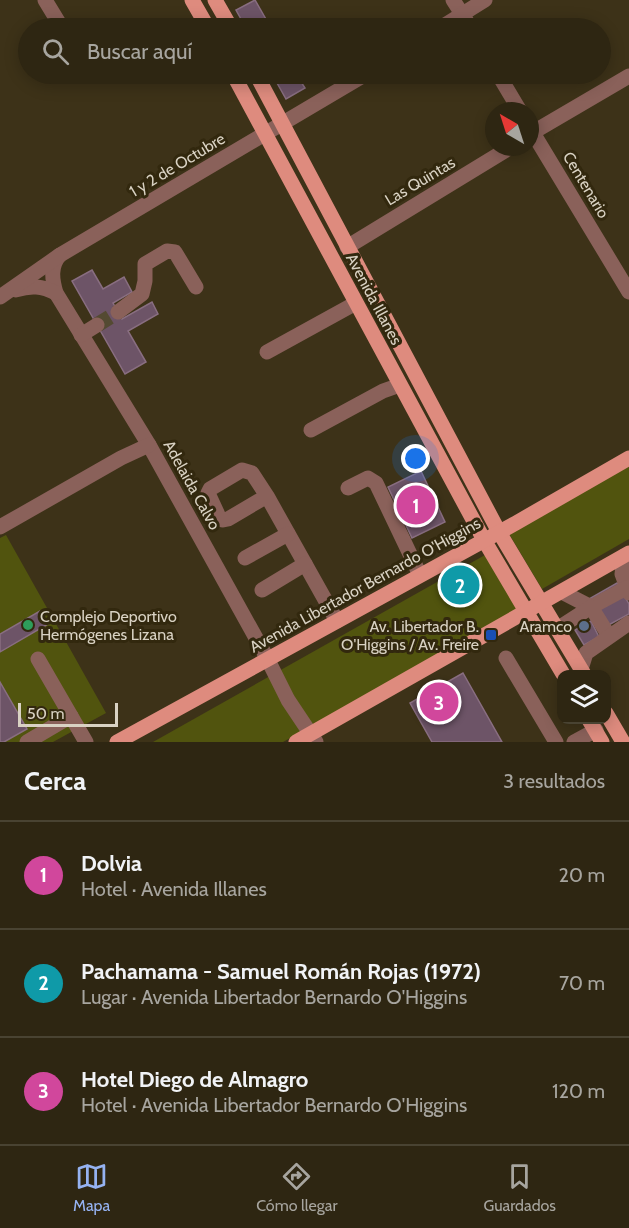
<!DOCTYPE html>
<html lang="es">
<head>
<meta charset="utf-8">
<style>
	body { margin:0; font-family:Cabin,sans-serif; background:#362e1b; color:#f1f3f6 }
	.controls { position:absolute; right:18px; bottom:18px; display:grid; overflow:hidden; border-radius:12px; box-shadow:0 3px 15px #0003 }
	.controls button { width:54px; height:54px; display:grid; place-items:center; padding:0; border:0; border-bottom:2px solid #494332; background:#2e2612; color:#f1f3f6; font:30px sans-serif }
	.compass { position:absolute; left:485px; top:102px; width:54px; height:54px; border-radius:50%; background:#2e2612; box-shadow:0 3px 15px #0003; rotate:321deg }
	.scale { position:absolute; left:18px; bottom:15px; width:100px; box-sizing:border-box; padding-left:6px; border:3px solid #d9d2c3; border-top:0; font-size:16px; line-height:21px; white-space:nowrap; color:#d9d2c3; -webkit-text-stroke:4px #32280e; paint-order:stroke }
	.you { position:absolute; left:416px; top:459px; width:21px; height:21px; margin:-15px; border:4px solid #fff; border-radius:50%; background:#1a73e8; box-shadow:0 0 0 9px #1a73e833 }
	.badge { display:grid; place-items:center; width:39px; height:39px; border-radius:50%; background:#95b2f1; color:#fff; font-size:20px; font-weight:700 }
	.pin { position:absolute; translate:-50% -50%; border:3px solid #fff; box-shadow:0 2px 6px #0006 }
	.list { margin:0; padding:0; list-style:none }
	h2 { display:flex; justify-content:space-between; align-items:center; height:78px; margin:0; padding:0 24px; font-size:26px }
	h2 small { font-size:20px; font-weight:400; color:#a7a59f }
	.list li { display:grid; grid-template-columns:39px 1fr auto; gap:18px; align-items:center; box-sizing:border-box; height:108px; padding:0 24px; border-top:2px solid #494332 }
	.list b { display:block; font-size:22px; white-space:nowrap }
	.list p { margin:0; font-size:20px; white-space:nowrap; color:#a7a59f }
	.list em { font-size:20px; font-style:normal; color:#a7a59f }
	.icon { flex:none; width:33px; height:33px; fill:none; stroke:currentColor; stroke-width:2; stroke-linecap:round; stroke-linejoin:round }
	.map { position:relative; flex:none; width:629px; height:742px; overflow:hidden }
	.search { position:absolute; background:#2e2612; box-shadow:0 3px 15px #0003; left:18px; right:18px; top:18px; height:66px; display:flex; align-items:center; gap:15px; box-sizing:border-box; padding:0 21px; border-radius:33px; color:#a7a59f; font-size:22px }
	.sheet { height:402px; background:#2e2612 }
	nav { display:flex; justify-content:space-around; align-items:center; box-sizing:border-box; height:84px; border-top:2px solid #494332; background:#2e2612; font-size:16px; color:#a7a59f }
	nav a { display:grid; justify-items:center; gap:3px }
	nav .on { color:#95b2f1 }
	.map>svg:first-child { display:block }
	.green { fill:#51540e }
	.building { fill:#6d5467; stroke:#896e81; stroke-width:1.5 }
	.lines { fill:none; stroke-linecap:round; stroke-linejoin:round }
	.minor-tunnel { stroke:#544a32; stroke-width:15; stroke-dasharray:15 8; stroke-linecap:butt }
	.minor { stroke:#8a615a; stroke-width:15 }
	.major { stroke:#de8b7e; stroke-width:15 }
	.leisure-dot { fill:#2e9e5b; stroke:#32280e; stroke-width:2 }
	.service-dot { fill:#5c6f8a; stroke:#32280e; stroke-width:2 }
	.transit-dot { fill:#1a4fb4; stroke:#32280e; stroke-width:2 }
	.labels { text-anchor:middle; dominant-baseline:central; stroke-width:6; stroke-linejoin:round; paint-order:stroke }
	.street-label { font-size:16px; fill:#d9d2c3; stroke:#32280e }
	.poi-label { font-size:16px; fill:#d9d2c3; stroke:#32280e; text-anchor:end }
</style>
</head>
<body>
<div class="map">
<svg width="629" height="742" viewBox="0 0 629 742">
	<rect width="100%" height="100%" fill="#3d3218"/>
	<!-- green -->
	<g class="green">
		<polygon points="629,463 629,539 542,589 508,532"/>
		<polygon points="6,535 106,713 53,742 0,742 0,538"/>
		<polygon points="485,555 518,610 283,742 153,742"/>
	</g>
	<!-- building -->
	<g class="building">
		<polygon points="255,0 271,28 246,28 236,10"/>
		<polygon points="272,74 296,74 305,88 286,99"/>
		<polygon points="92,270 103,289 124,277 132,292 113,303 122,319 152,302 158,314 128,331 146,362 125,374 72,281"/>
		<polygon points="421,471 445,522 412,538 388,487"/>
		<polygon points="617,583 629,604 629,614 605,627 589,599"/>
		<polygon points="40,611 48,624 0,652 0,634"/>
		<polygon points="591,621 599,637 584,645 575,630"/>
		<polygon points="463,673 502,742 432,742 410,703"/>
		<polygon points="0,682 27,729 4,742 0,742"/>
	</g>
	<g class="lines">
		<!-- minor-tunnel -->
		<polyline class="minor-tunnel" points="97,325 118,312"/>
		<!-- minor -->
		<g class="minor">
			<polyline points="45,0 62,28"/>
			<polyline points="453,0 471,28"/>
			<polyline points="440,28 485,0"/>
			<polyline points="498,74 520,111"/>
			<polyline points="530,128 629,292"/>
			<polyline points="530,134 629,76"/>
			<polyline points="347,247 511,147"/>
			<path d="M60,255C50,266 52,279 56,293L149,445L267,658L288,700L316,742"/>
			<path d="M16,290C31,285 42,286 56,293"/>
			<polyline points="0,297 60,255 366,74"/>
			<polyline points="118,312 142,294 145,281 145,264 167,251 175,252 196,287"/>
			<polyline points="81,335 97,325"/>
			<polyline points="267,352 356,303"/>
			<polyline points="311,430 383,391 400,385"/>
			<polyline points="348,488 368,478 376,483 420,575"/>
			<polyline points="267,496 228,519 223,520 219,517 208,493 210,489 242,470 252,473 267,496 337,621"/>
			<polyline points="0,527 121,458 149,445"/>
			<polyline points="624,556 622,574 629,593"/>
			<polyline points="245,558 288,534"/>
			<polyline points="262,590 305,564"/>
			<polyline points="562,592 591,607 626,588"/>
			<polyline points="557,629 591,607 609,636"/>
			<polyline points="506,658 556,742"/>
			<polyline points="38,659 86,742"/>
			<polyline points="581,669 586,653 629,623"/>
			<polyline points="27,742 71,716"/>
			<polyline points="574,742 596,730"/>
		</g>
		<!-- major -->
		<g class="major">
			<polyline points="192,0 208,28"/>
			<polyline points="215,0 231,28"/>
			<polyline points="233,74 484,540 563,674"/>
			<polyline points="256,74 499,532 584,674"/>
			<polyline points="606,713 623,742"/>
			<polyline points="589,720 602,742"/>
			<polyline points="117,742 516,523 629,458"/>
			<polyline points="296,742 629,553"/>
		</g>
	</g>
	<!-- markers -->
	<circle class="leisure-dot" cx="28" cy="625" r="6"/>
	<circle class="service-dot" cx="584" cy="626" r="6"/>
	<rect class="transit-dot" x="485" y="629" width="12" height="12" rx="3"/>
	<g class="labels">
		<!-- street labels -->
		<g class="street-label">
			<text transform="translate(177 165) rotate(-31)">1 y 2 de Octubre</text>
			<text transform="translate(420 181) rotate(-31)">Las Quintas</text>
			<text transform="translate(586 185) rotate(59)">Centenario</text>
			<text transform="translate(374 299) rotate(62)">Avenida Illanes</text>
			<text transform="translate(192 485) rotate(61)">Adelaida Calvo</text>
			<text transform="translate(365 585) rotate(-29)">Avenida Libertador Bernardo O'Higgins</text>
		</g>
		<!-- poi labels -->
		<g class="poi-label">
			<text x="40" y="616" text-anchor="start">Complejo Deportivo<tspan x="40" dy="18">Hermógenes Lizana</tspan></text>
			<text x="479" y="626">Av. Libertador B.<tspan x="479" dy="18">O'Higgins / Av. Freire</tspan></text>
			<text x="572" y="626">Aramco</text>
		</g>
	</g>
</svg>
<div class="controls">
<button><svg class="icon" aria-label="layers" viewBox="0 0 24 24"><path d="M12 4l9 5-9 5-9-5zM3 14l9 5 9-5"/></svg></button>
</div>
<svg class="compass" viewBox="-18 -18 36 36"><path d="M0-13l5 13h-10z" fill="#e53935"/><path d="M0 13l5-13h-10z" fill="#a7a59f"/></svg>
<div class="scale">50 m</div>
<div class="you"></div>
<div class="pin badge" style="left:416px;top:505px;background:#d1479c">1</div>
<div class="pin badge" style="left:460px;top:585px;background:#0f9aa8">2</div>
<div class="pin badge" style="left:439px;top:702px;background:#d1479c">3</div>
<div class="search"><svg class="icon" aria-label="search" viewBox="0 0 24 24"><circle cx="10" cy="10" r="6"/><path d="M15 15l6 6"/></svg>Buscar aquí</div>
</div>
<section class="sheet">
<h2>Cerca<small>3 resultados</small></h2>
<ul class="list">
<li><span class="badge" style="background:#d1479c">1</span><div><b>Dolvia</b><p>Hotel · Avenida Illanes</p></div><em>20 m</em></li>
<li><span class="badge" style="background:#0f9aa8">2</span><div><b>Pachamama - Samuel Román Rojas (1972)</b><p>Lugar · Avenida Libertador Bernardo O'Higgins</p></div><em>70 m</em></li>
<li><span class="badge" style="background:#d1479c">3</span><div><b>Hotel Diego de Almagro</b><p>Hotel · Avenida Libertador Bernardo O'Higgins</p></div><em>120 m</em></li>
</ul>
</section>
<nav>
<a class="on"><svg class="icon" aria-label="map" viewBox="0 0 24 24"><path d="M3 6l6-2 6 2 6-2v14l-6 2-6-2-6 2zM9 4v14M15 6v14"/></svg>Mapa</a>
<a><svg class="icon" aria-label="directions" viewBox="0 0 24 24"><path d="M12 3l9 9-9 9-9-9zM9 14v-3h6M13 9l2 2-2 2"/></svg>Cómo llegar</a>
<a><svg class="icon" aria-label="saved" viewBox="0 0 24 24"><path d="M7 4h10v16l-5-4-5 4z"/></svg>Guardados</a>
</nav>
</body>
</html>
